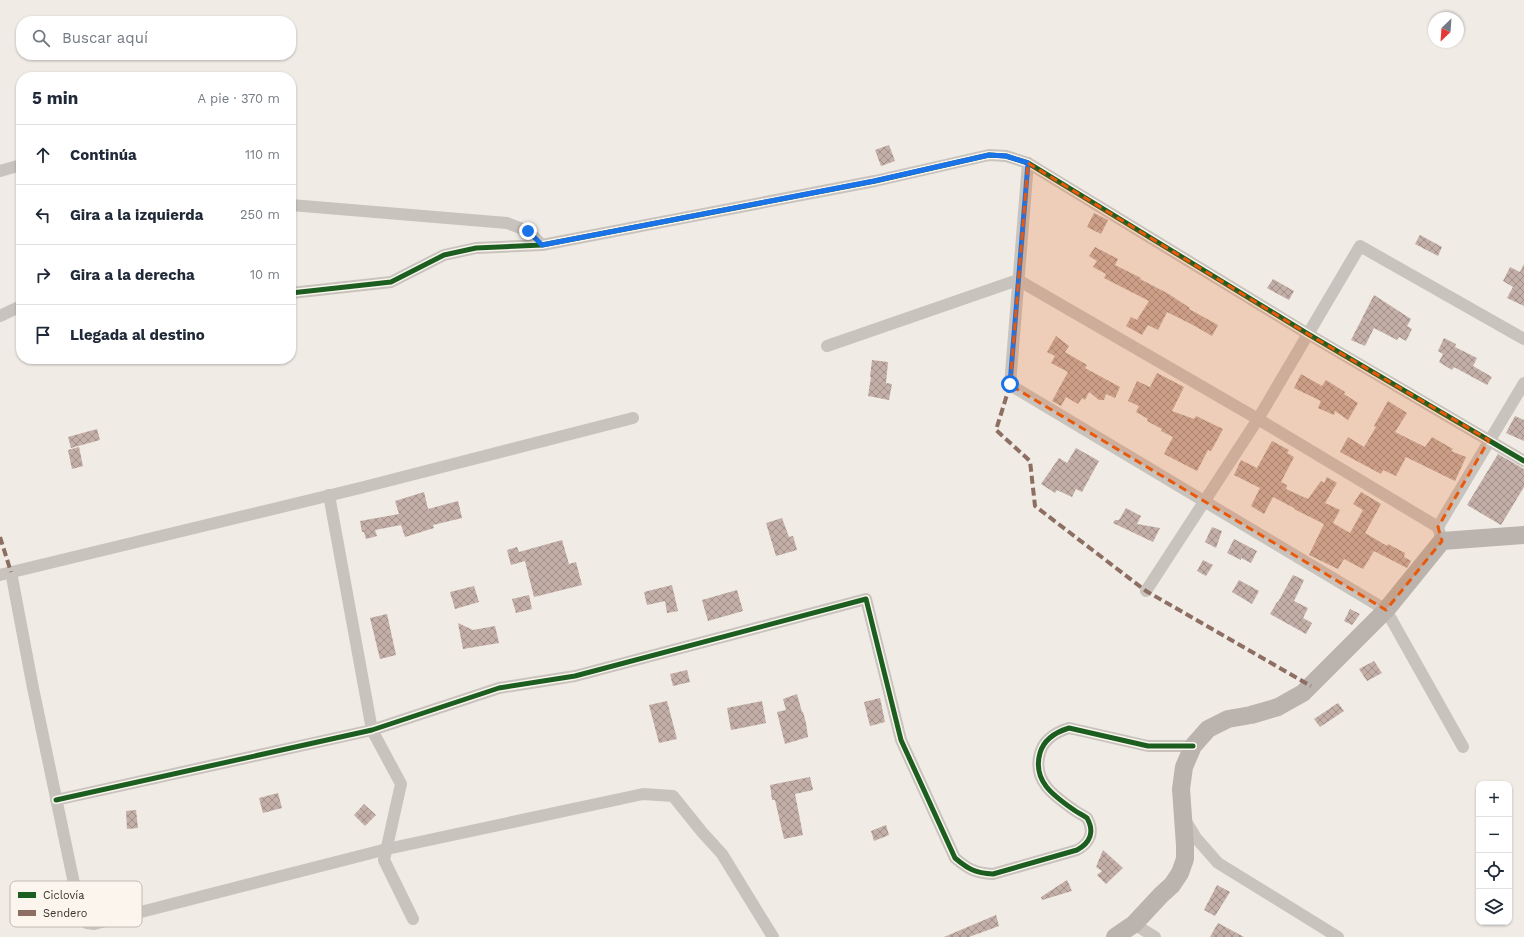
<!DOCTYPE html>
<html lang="es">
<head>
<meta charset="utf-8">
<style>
	body { margin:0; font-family:"Work Sans",sans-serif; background:#f2f2f3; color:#1f2937 }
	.controls { position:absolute; right:12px; bottom:12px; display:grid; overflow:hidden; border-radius:8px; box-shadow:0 1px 3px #0004 }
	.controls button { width:36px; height:36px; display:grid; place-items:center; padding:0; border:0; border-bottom:1px solid #e0e1e3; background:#fff; color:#1f2937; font:20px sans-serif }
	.compass { position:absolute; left:1428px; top:12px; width:36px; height:36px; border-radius:50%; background:#fff; box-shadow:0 1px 3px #0004; rotate:205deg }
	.stop { position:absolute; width:12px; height:12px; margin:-9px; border:3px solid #1a73e8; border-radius:50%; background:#fff }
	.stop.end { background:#1a73e8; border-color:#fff; box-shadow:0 1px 4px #0008 }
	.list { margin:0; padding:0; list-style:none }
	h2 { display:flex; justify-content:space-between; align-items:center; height:52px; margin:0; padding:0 16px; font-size:17px }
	h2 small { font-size:13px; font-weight:400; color:#747a83 }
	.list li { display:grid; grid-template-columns:26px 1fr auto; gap:12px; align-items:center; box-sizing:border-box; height:60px; padding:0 16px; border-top:1px solid #e0e1e3 }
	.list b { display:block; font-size:15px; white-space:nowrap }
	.list em { font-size:13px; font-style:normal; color:#747a83 }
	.icon { flex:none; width:22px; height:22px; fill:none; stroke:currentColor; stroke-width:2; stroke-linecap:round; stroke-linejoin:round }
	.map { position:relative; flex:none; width:1524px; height:937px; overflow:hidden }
	.search { position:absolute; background:#fff; box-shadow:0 1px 3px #0004; left:16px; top:16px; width:280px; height:44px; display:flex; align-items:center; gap:10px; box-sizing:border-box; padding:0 14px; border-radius:16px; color:#747a83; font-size:15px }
	.panel { position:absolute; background:#fff; box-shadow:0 1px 3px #0004; left:16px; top:72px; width:280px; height:292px; border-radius:16px }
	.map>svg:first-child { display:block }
	.building { fill:url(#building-cross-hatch) }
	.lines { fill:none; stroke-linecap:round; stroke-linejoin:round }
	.street { stroke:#c9c3be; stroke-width:12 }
	.secondary { stroke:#bab3ae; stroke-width:18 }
	.quiet { stroke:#8d6e63; stroke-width:4; stroke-dasharray:8 4; stroke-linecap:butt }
	.cycleway-casing { stroke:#fbf5ee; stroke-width:8 }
	.cycleway { stroke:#1b5e20; stroke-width:5 }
	.route { stroke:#1a73e8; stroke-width:5 }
	.marked { fill:#e8590c; fill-opacity:0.2; stroke:#e8590c; stroke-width:3; stroke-dasharray:8 5; stroke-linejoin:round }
	.key { fill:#fbf5ee; stroke:#c1bab4; stroke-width:1 }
	.key-label { font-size:11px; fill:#3b302b }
</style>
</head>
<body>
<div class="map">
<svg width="1524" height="937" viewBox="0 0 1524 937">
	<defs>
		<pattern id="building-cross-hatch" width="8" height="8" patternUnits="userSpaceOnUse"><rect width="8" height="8" fill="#c3afa7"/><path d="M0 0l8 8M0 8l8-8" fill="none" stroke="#a08f88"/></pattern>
	</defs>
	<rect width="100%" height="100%" fill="#f0ebe5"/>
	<!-- building -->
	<g class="building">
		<polygon points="889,145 895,161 881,166 875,150"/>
		<polygon points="1094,213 1108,220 1101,234 1087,227"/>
		<polygon points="1420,235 1442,247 1438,256 1415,244"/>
		<polygon points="1095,247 1118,259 1115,265 1141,278 1140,279 1167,293 1190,308 1189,309 1218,325 1212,336 1193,325 1167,312 1158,330 1148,325 1142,335 1126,326 1131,317 1137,320 1149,301 1104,278 1106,274 1093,267 1097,261 1089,256"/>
		<polygon points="1524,264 1524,306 1507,298 1513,287 1503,281 1510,267 1520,272"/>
		<polygon points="1273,279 1294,291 1289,300 1267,288"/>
		<polygon points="1374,295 1411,319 1407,326 1412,329 1406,341 1399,337 1397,340 1374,328 1365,346 1351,340"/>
		<polygon points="1056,336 1069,346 1065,352 1087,365 1085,368 1120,387 1115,398 1106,394 1104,400 1099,400 1089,392 1085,400 1082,398 1078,404 1066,397 1061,406 1052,401 1068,372 1051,363 1055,356 1047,352"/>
		<polygon points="1444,338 1456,344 1455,347 1477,358 1473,366 1492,377 1487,385 1454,367 1452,370 1439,362 1443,354 1438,351"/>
		<polygon points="872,360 888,362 886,383 892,384 889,400 868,396 871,377 870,377"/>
		<polygon points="1157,373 1184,387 1172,411 1194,419 1196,416 1223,429 1211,451 1208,450 1197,471 1164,454 1173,437 1161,431 1162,429 1147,421 1148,419 1136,412 1139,406 1128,401 1137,381 1150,387"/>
		<polygon points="1301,374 1322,386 1326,380 1345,392 1344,394 1358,403 1348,420 1335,411 1334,415 1318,408 1321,401 1294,388"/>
		<polygon points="1388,401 1407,413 1395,432 1425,447 1432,437 1453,449 1451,451 1466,457 1455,481 1406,457 1396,476 1383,470 1381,474 1340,452 1348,437 1364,447 1376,427 1374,426"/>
		<polygon points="1515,416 1524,420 1524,441 1506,433"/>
		<polygon points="97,429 100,440 71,448 68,437"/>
		<polygon points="1272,441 1289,450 1287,453 1294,457 1281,482 1287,485 1286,489 1308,499 1321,481 1324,483 1327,477 1337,483 1325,503 1340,510 1333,523 1350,533 1363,510 1353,504 1361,492 1381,504 1365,533 1387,546 1388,544 1405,553 1404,557 1411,561 1407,568 1374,551 1363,569 1344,559 1338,569 1309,555 1324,524 1294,509 1294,508 1273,497 1264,514 1251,506 1260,488 1234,475 1241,460 1257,468"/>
		<polygon points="79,447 83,466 72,469 68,450"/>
		<polygon points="1076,448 1099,461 1082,492 1076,489 1072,497 1057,490 1055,493 1041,484 1059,458 1067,463"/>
		<polygon points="1498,454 1524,469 1524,487 1501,525 1467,505"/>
		<polygon points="424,492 428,509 458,501 462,518 433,525 434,528 405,537 401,525 375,530 377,536 366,539 364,532 362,532 360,521 399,514 395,501"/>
		<polygon points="1126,508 1141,516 1137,524 1160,528 1153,542 1113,523 1115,520 1119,520"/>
		<polygon points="782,518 789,537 793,536 797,550 776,556 766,523"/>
		<polygon points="1212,527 1222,531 1216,548 1205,542"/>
		<polygon points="1234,539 1257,551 1251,563 1241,558 1241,560 1227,553"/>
		<polygon points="562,540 569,564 576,562 582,585 534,597 525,561 511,565 507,550 517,547 519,552"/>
		<polygon points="1203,560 1213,565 1206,576 1197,571"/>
		<polygon points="1293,575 1304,580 1294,601 1308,608 1303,618 1312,623 1306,634 1270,614 1277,602 1278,602"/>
		<polygon points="1239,580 1259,591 1252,604 1232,592"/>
		<polygon points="672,585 678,611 667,613 665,601 647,605 644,592"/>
		<polygon points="474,586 479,602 455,609 450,592"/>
		<polygon points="737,590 743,611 708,621 702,600"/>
		<polygon points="529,595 532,609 516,613 512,599"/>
		<polygon points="1350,609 1360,614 1352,625 1344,621"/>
		<polygon points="387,614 396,655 380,659 370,618"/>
		<polygon points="458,623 473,630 495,626 499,643 463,649"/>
		<polygon points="1374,661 1382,673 1367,681 1359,669"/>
		<polygon points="687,670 690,682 673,686 670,674"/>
		<polygon points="797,694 802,712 803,712 806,723 808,737 785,744 777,712 786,710 783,699"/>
		<polygon points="880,698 885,722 870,726 864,702"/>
		<polygon points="667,701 677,739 659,743 649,705"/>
		<polygon points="762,701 766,723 731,730 727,708"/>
		<polygon points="1338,703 1344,711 1320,727 1314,719"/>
		<polygon points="810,777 813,790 795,794 803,835 784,839 775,800 772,800 770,785"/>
		<polygon points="278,793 282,808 263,813 259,798"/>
		<polygon points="364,804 376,815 365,826 354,815"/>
		<polygon points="136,810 138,828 127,829 126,811"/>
		<polygon points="886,825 889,835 874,841 871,831"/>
		<polygon points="1103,850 1123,868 1106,884 1097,875 1102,871 1096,867"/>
		<polygon points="1067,880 1072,891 1042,900 1041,897"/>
		<polygon points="1217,885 1230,892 1215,916 1204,910"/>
		<polygon points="996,915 999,926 969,937 944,937"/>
		<polygon points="1218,923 1244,937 1210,937"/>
	</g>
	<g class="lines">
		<!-- street -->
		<g class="street">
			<polyline points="1028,163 1010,385 1386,610 1463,747"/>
			<polyline points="0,171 21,165"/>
			<polyline points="291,205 507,223 528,231 542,245"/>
			<polyline points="291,293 391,282 444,255 476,248 542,245 875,181 989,155 1006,156 1028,163 1308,334 1524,461"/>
			<polyline points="0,316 21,306"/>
			<polyline points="827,346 1018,280 1258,419 1438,527 1442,541"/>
			<polyline points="329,495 372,730 401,784 384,860 413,919"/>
			<polyline points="1438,527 1524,383"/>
			<polyline points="11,572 33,688 81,917 87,923 94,924 387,849 643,794 673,796 702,832 722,854 773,937"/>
			<polyline points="0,575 360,488 633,418"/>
			<polyline points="1146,591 1258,419 1360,246 1524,339"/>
			<path d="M56,800L372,730L499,688L575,676L866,599L901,740L955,858C968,869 975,873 993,874L1077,850C1090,843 1095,832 1087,818C1083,815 1078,813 1074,810C1054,796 1032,781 1040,753C1044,739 1056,732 1069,728L1148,746H1193"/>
			<polyline points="1185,820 1196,838 1218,863 1338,937"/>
			<polyline points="1134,924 1155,937"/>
		</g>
		<!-- secondary -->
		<polyline class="secondary" points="1115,937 1134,924 1161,895 1172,885 1180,873 1185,859 1185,845 1181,789 1184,767 1193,746 1208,729 1228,719 1251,715 1278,707 1303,693 1386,610 1442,541 1524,535"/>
		<!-- quiet -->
		<g class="quiet">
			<polyline points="1010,385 996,430 1030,461 1035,506 1146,591 1311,686"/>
			<polyline points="0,537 11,572"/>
		</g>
		<!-- cycleway casing -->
		<g class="cycleway-casing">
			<g id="cycleway">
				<polyline points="291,293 391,282 444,255 476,248 542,245 875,181 989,155 1006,156 1028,163 1308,334 1524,461"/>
				<path d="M56,800L372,730L499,688L575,676L866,599L901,740L955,858C968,869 975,873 993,874L1077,850C1090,843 1095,832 1087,818C1083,815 1078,813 1074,810C1054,796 1032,781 1040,753C1044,739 1056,732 1069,728L1148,746H1193"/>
			</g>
		</g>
		<!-- cycleway -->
		<use href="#cycleway" class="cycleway"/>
	</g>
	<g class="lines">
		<!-- route -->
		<polyline class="route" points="528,231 542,245 874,181 989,155 1006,156 1028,163 1010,384"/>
	</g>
	<!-- marked area -->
	<path class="marked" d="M1028,163L1308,334L1489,440L1438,527L1442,541L1386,610L1010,385Z"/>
	<!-- legend -->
	<rect x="10" y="881" width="132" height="46" rx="6" class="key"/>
	<rect x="18" y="892" width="18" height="6" fill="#1b5e20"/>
	<rect x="18" y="910" width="18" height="6" fill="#8d6e63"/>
	<g class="key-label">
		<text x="43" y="899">Ciclovía</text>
		<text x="43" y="917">Sendero</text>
	</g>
</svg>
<div class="controls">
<button>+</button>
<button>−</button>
<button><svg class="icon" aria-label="locate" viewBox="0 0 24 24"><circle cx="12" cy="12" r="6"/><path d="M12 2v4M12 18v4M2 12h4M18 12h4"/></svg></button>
<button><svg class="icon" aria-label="layers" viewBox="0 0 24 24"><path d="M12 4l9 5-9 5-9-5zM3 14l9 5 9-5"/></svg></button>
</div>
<svg class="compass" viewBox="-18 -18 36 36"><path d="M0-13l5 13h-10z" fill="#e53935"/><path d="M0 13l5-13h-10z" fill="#747a83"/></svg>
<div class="stop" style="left:1010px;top:384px"></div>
<div class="stop end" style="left:528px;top:231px"></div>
<div class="search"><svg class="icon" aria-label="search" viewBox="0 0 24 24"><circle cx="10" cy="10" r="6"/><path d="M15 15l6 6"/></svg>Buscar aquí</div>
<section class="panel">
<h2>5 min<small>A pie · 370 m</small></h2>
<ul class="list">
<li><svg class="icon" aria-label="ahead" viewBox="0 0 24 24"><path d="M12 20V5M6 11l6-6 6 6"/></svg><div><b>Continúa</b></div><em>110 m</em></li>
<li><svg class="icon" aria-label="left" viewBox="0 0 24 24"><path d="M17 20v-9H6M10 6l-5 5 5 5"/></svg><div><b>Gira a la izquierda</b></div><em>250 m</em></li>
<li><svg class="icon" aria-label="right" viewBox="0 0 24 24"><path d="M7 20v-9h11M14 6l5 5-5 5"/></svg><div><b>Gira a la derecha</b></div><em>10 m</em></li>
<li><svg class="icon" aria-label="arrive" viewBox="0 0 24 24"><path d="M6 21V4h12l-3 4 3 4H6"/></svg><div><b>Llegada al destino</b></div></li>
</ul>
</section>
</div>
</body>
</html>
